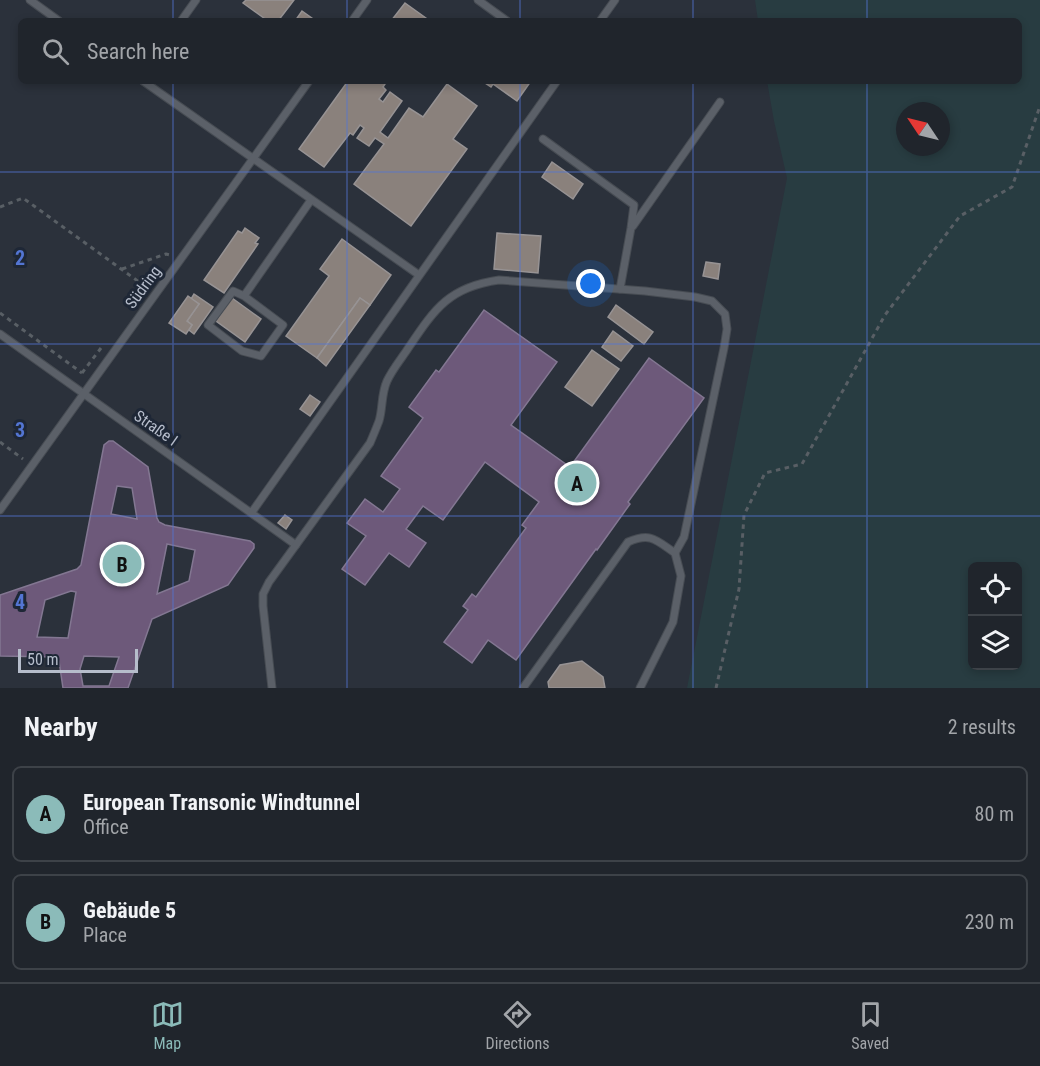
<!DOCTYPE html>
<html lang="en">
<head>
<meta charset="utf-8">
<style>
	body { margin:0; font-family:"Roboto Condensed",sans-serif; background:#2d3138; color:#f1f3f6 }
	.controls { position:absolute; right:18px; bottom:18px; display:grid; overflow:hidden; border-radius:9px; box-shadow:0 3px 9px #0003 }
	.controls button { width:54px; height:54px; display:grid; place-items:center; padding:0; border:0; border-bottom:2px solid #3d4248; background:#20252c; color:#f1f3f6; font:30px sans-serif }
	.compass { position:absolute; left:896px; top:102px; width:54px; height:54px; border-radius:50%; background:#20252c; box-shadow:0 3px 9px #0003; rotate:305deg }
	.scale { position:absolute; left:18px; bottom:15px; width:120px; box-sizing:border-box; padding-left:6px; border:3px solid #b6bdcb; border-top:0; font-size:16px; line-height:21px; white-space:nowrap; color:#b6bdcb; -webkit-text-stroke:4px #1e2736; paint-order:stroke }
	.you { position:absolute; left:591px; top:284px; width:21px; height:21px; margin:-15px; border:4px solid #fff; border-radius:50%; background:#1a73e8; box-shadow:0 0 0 9px #1a73e833 }
	.badge { display:grid; place-items:center; width:39px; height:39px; border-radius:50%; background:#8bbbb9; color:#111; font-size:20px; font-weight:700 }
	.pin { position:absolute; translate:-50% -50%; border:3px solid #fff; box-shadow:0 2px 6px #0006 }
	.list { margin:0; padding:0; list-style:none }
	h2 { display:flex; justify-content:space-between; align-items:center; height:78px; margin:0; padding:0 24px; font-size:26px }
	h2 small { font-size:20px; font-weight:400; color:#a2a5a9 }
	.list li { display:grid; grid-template-columns:39px 1fr auto; gap:18px; align-items:center; box-sizing:border-box; height:96px; margin:0 12px 12px; padding:0 12px; border:2px solid #3d4248; border-radius:9px }
	.list b { display:block; font-size:22px; white-space:nowrap }
	.list p { margin:0; font-size:20px; white-space:nowrap; color:#a2a5a9 }
	.list em { font-size:20px; font-style:normal; color:#a2a5a9 }
	.icon { flex:none; width:33px; height:33px; fill:none; stroke:currentColor; stroke-width:2; stroke-linecap:round; stroke-linejoin:round }
	.map { position:relative; flex:none; width:1040px; height:688px; overflow:hidden }
	.search { position:absolute; background:#20252c; box-shadow:0 3px 9px #0003; left:18px; right:18px; top:18px; height:66px; display:flex; align-items:center; gap:15px; box-sizing:border-box; padding:0 21px; border-radius:9px; color:#a2a5a9; font-size:22px }
	.sheet { height:294px; background:#20252c }
	nav { display:flex; justify-content:space-around; align-items:center; box-sizing:border-box; height:84px; border-top:2px solid #3d4248; background:#20252c; font-size:16px; color:#a2a5a9 }
	nav a { display:grid; justify-items:center; gap:3px }
	nav .on { color:#8bbbb9 }
	.map>svg:first-child { display:block }
	.green { fill:#283c41; fill-rule:evenodd }
	.offices { fill:#6d597a; stroke:#837792; stroke-width:1.5; fill-rule:evenodd }
	.industry { fill:#8a817c; stroke:#979394; stroke-width:1.5 }
	.lines { fill:none; stroke-linecap:round; stroke-linejoin:round }
	.lane-casing { stroke:#474c53; stroke-width:9 }
	.path { stroke:#595f65; stroke-width:3; stroke-dasharray:4.5 4.5; stroke-linecap:butt }
	.lane { stroke:#5b6068; stroke-width:7 }
	.grid { fill:none; stroke:#5375d3; stroke-width:1.5; stroke-opacity:0.55 }
	.labels { text-anchor:middle; dominant-baseline:central; stroke-width:6; stroke-linejoin:round; paint-order:stroke }
	.street-label { font-size:16px; fill:#b6bdcb; stroke:#1e2736 }
	.grid-label { font-size:20px; text-anchor:middle; font-weight:bold; fill:#5375d3; stroke:#1e2736; stroke-width:6; stroke-linejoin:round; paint-order:stroke }
</style>
</head>
<body>
<div class="map">
<svg width="1040" height="688" viewBox="0 0 1040 688">
	<rect width="100%" height="100%" fill="#2b313b"/>
	<!-- green -->
	<path class="green" d="M755,0H1040V688H687L787,178L774,121L767,81H1019V21H758ZM905,111H941V147H905ZM972,566H1018V666H972Z"/>
	<!-- offices -->
	<g class="offices">
		<polygon points="484,310 557,362 511,425 570,467 649,358 704,398 628,502 630,504 597,550 596,549 516,660 488,640 472,663 444,642 468,610 463,606 472,594 476,597 526,528 522,525 539,502 485,462 443,520 423,506 406,529 426,543 409,567 389,553 365,585 342,569 366,536 347,523 365,499 383,512 400,489 381,476 423,418 409,407 436,370 439,372"/>
		<path d="M109,441H113L148,467L157,518L159,522L165,525L250,541L254,544V548L228,585L152,619L128,688H63L59,661L55,657L0,656V595L77,569L81,565L104,445ZM117,486L132,488L137,519L111,514ZM167,544L195,550L189,581L157,594ZM71,591L76,592L68,638L37,637L45,600ZM84,656L119,657L109,686H83L80,669Z"/>
	</g>
	<!-- industry -->
	<g class="industry">
		<polygon points="246,0 294,0 278,21 268,21 243,3"/>
		<polygon points="405,3 430,21 391,21"/>
		<polygon points="302,11 316,21 295,21"/>
		<polygon points="348,81 387,81 383,87 386,90 379,99 383,102 390,92 402,101 380,132 388,138 409,108 423,117 447,84 477,106 453,139 467,149 411,226 354,184 384,144 375,138 369,146 357,138 364,128 360,125 353,135 350,133 324,167 299,149"/>
		<polygon points="482,81 531,81 517,101 493,84 491,87"/>
		<polygon points="552,162 583,184 573,199 542,177"/>
		<polygon points="245,228 259,238 255,243 258,244 224,293 204,280 238,231 242,233"/>
		<polygon points="497,233 541,236 538,273 494,269"/>
		<polygon points="342,239 391,275 370,305 360,298 317,358 286,336 329,276 320,269"/>
		<polygon points="706,262 720,264 718,279 703,276"/>
		<polygon points="194,294 213,307 194,334 189,330 192,325 187,321 199,304 191,299"/>
		<polygon points="188,296 199,304 187,321 192,325 186,334 169,323"/>
		<polygon points="232,298 261,319 245,342 216,321"/>
		<polygon points="360,298 370,305 326,366 317,358"/>
		<polygon points="616,305 653,332 644,344 608,317"/>
		<polygon points="613,331 633,346 621,361 602,347"/>
		<polygon points="592,350 619,369 592,406 565,387"/>
		<polygon points="310,395 320,402 310,416 300,409"/>
		<polygon points="285,515 292,520 286,529 278,523"/>
		<polygon points="582,661 603,677 605,688 549,688 548,682 560,665"/>
	</g>
	<g class="lines">
		<!-- lane casing -->
		<g class="lane-casing">
			<g id="lane">
				<polyline points="30,0 59,21"/>
				<polyline points="478,0 507,21"/>
				<polyline points="181,21 196,0"/>
				<polyline points="352,21 367,0"/>
				<polyline points="600,21 615,0"/>
				<polyline points="143,81 419,275"/>
				<polyline points="543,139 634,205 631,228 620,289"/>
				<polyline points="633,226 720,102"/>
				<polyline points="244,296 233,291 208,325 242,351 261,356 283,325 244,296 311,200"/>
				<polyline points="0,334 296,545"/>
				<polyline points="0,510 309,81"/>
				<polyline points="252,512 557,81"/>
				<path d="M272,688L263,606V594L269,582L370,443C373,436 376,429 379,421C383,408 381,394 387,381C392,370 401,359 407,350C434,310 448,287 499,280L645,291L695,297L712,301L725,314L727,329L724,348L684,537L675,553"/>
				<path d="M523,688L628,542C651,532 656,540 675,553L681,576L673,622L640,688"/>
			</g>
		</g>
		<!-- path -->
		<g class="path">
			<polyline points="0,207 23,198 146,287"/>
			<polyline points="122,269 166,254 170,255"/>
			<polyline points="0,313 82,373"/>
			<polyline points="82,373 101,348"/>
			<polyline points="0,442 23,459"/>
			<polyline points="716,688 739,589 744,515 765,473 802,464 885,315 960,216 1012,187 1040,106"/>
		</g>
		<!-- lane -->
		<use href="#lane" class="lane"/>
	</g>
	<!-- grid -->
	<path class="grid" d="M173,0V21M347,0V21M520,0V21M693,0V21M867,0V21M173,81V688M347,81V688M520,81V688M693,81V688M867,81V688M0,172H1040M0,344H1040M0,516H1040"/>
	<g class="labels">
		<!-- street labels -->
		<g class="street-label">
			<text transform="translate(143 287) rotate(-54)">Südring</text>
			<text transform="translate(156 428) rotate(35)">Straße I</text>
		</g>
	</g>
	<g class="grid-label">
		<text x="20" y="265">2</text>
		<text x="20" y="437">3</text>
		<text x="20" y="609">4</text>
	</g>
</svg>
<div class="controls">
<button><svg class="icon" aria-label="locate" viewBox="0 0 24 24"><circle cx="12" cy="12" r="6"/><path d="M12 2v4M12 18v4M2 12h4M18 12h4"/></svg></button>
<button><svg class="icon" aria-label="layers" viewBox="0 0 24 24"><path d="M12 4l9 5-9 5-9-5zM3 14l9 5 9-5"/></svg></button>
</div>
<svg class="compass" viewBox="-18 -18 36 36"><path d="M0-13l5 13h-10z" fill="#e53935"/><path d="M0 13l5-13h-10z" fill="#a2a5a9"/></svg>
<div class="scale">50 m</div>
<div class="you"></div>
<div class="pin badge" style="left:577px;top:483px">A</div>
<div class="pin badge" style="left:122px;top:564px">B</div>
<div class="search"><svg class="icon" aria-label="search" viewBox="0 0 24 24"><circle cx="10" cy="10" r="6"/><path d="M15 15l6 6"/></svg>Search here</div>
</div>
<section class="sheet">
<h2>Nearby<small>2 results</small></h2>
<ul class="list">
<li><span class="badge">A</span><div><b>European Transonic Windtunnel</b><p>Office</p></div><em>80 m</em></li>
<li><span class="badge">B</span><div><b>Gebäude 5</b><p>Place</p></div><em>230 m</em></li>
</ul>
</section>
<nav>
<a class="on"><svg class="icon" aria-label="map" viewBox="0 0 24 24"><path d="M3 6l6-2 6 2 6-2v14l-6 2-6-2-6 2zM9 4v14M15 6v14"/></svg>Map</a>
<a><svg class="icon" aria-label="directions" viewBox="0 0 24 24"><path d="M12 3l9 9-9 9-9-9zM9 14v-3h6M13 9l2 2-2 2"/></svg>Directions</a>
<a><svg class="icon" aria-label="saved" viewBox="0 0 24 24"><path d="M7 4h10v16l-5-4-5 4z"/></svg>Saved</a>
</nav>
</body>
</html>
